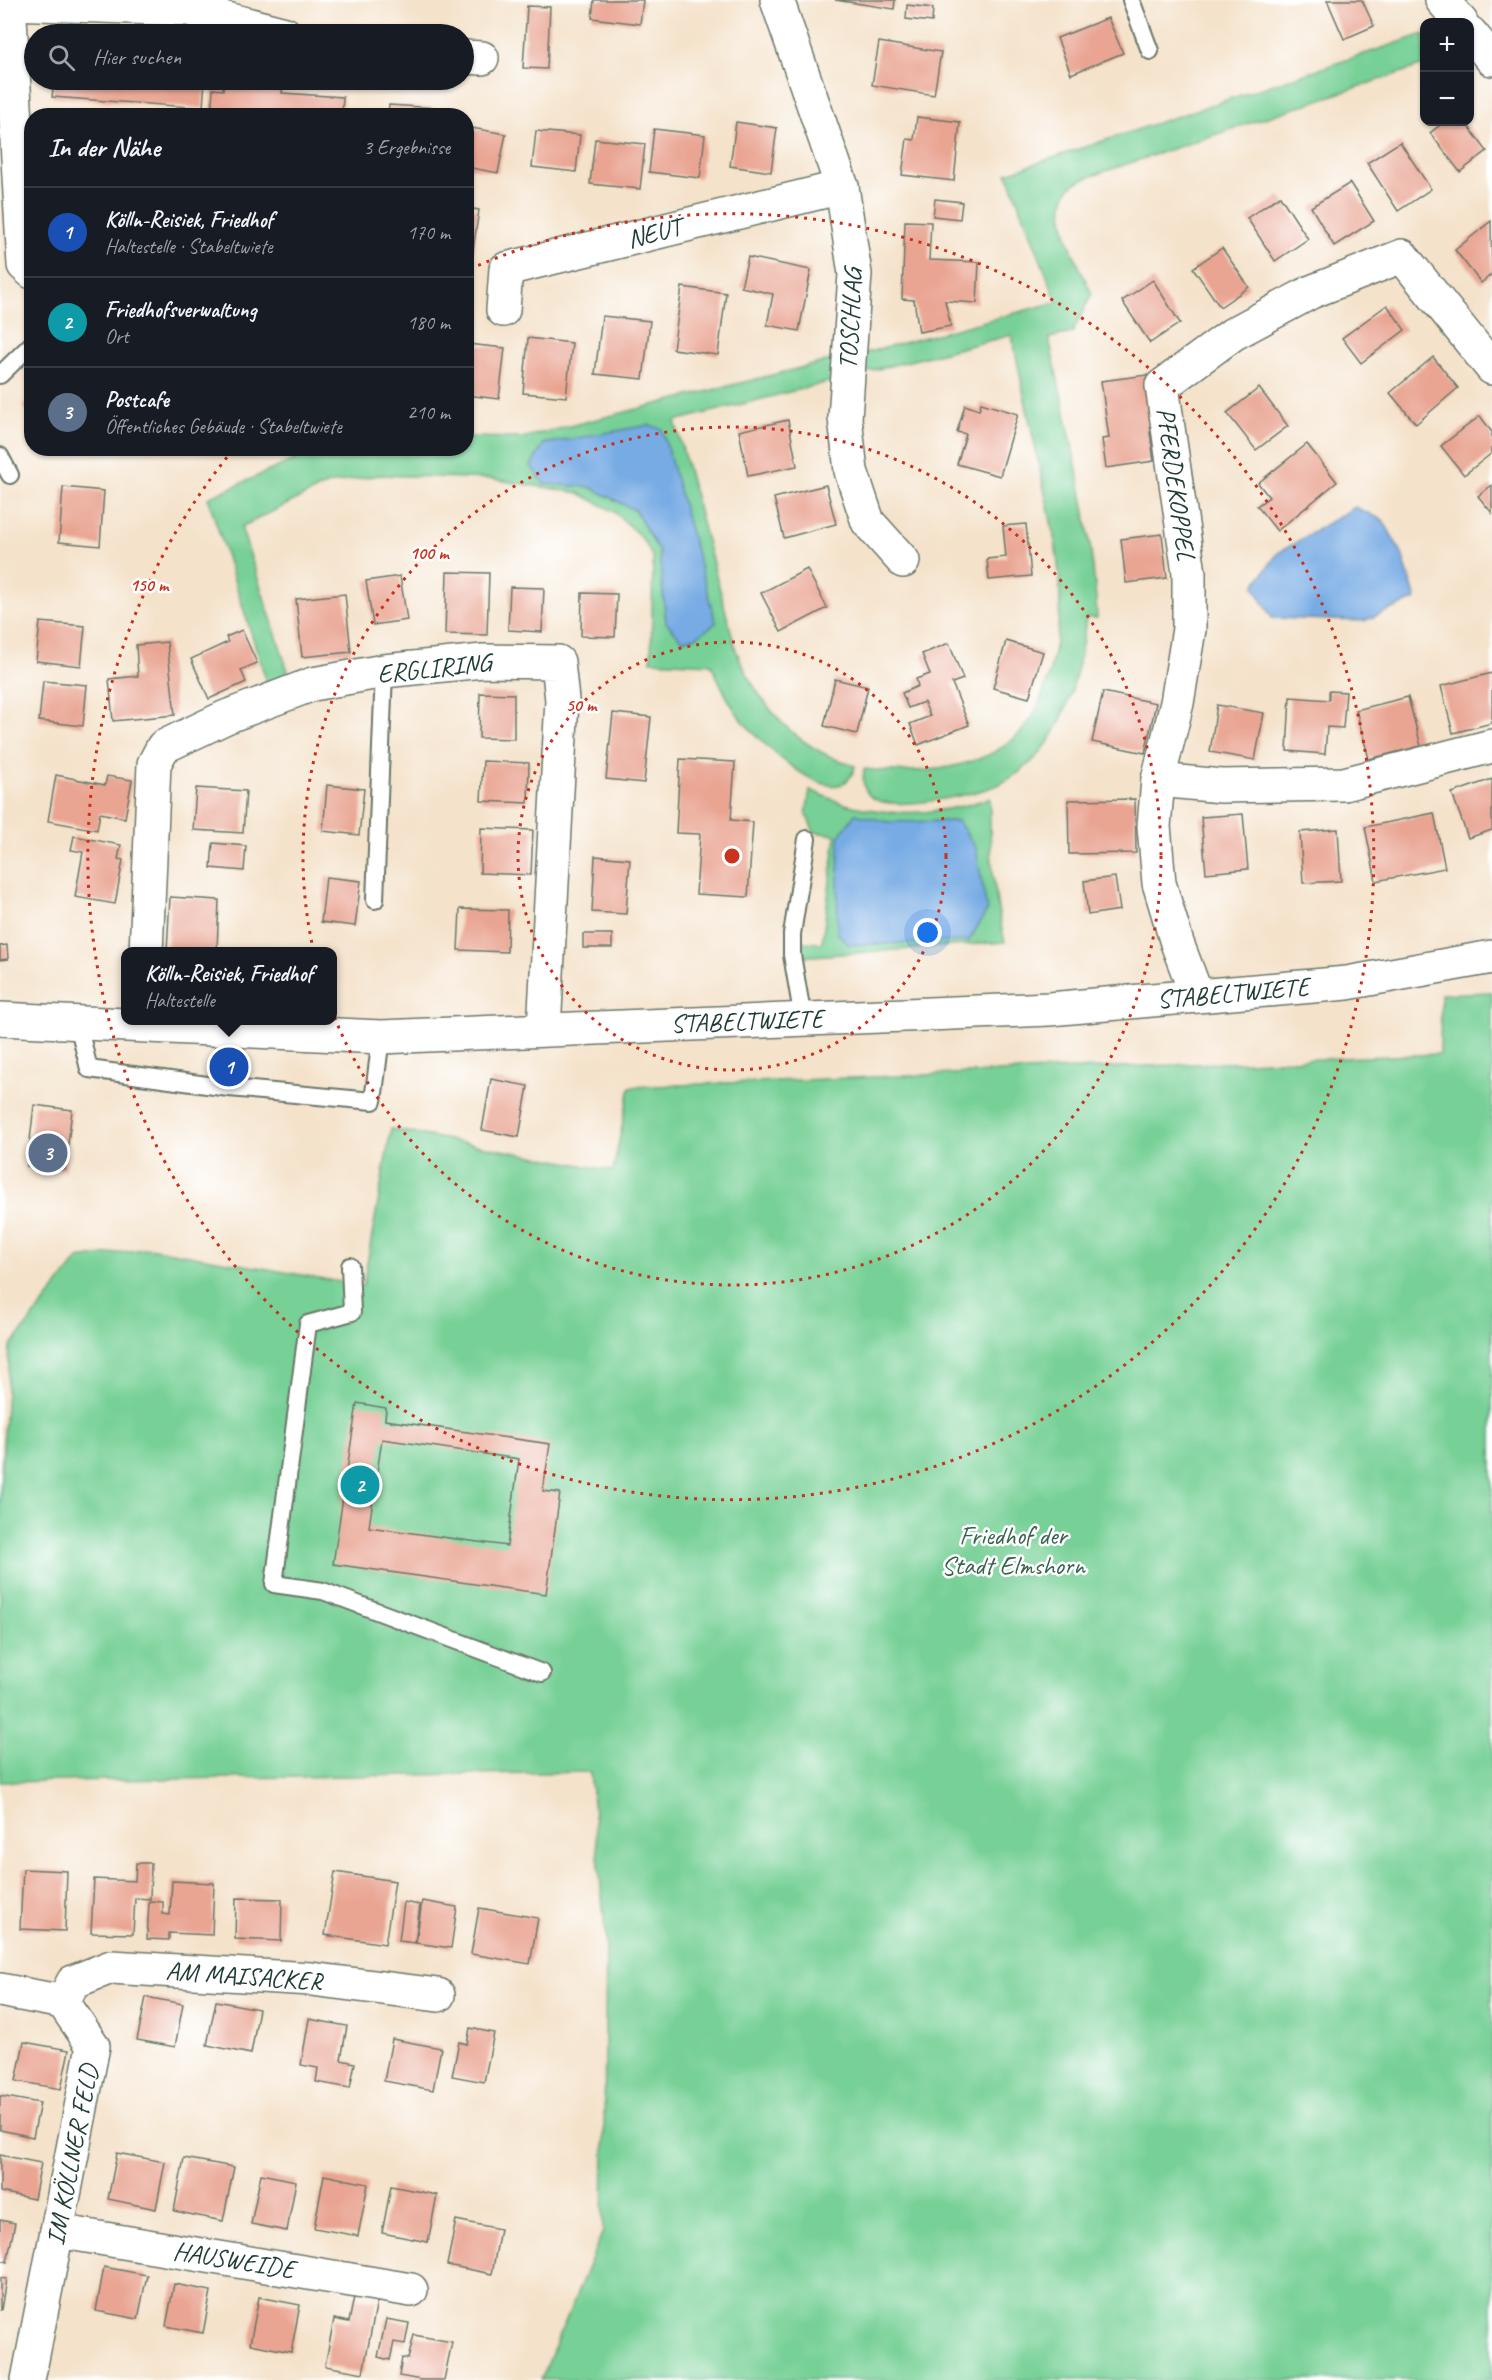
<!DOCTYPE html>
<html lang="de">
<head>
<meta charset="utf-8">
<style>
	body { margin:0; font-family:Caveat,sans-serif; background:#242831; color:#f1f3f6 }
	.controls { position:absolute; right:18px; top:18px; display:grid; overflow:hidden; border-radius:12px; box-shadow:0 2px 4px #0004 }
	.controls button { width:54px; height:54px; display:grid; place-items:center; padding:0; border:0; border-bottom:2px solid #363941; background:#171b24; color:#f1f3f6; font:30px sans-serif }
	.you { position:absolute; left:928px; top:933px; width:21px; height:21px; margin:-15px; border:4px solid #fff; border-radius:50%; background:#1a73e8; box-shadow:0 0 0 9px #1a73e833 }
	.badge { display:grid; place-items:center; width:39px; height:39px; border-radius:50%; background:#0f766e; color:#fff; font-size:20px; font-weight:700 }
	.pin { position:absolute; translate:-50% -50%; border:3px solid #fff; box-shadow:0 2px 6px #0006 }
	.popup { position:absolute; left:121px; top:947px; width:216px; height:78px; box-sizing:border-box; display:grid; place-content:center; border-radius:12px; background:#171b24; filter:drop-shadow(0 2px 4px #0005); font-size:20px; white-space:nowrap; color:#9ea1a6 }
	.popup b { font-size:22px; color:#f1f3f6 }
	.popup::after { content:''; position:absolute; left:50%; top:100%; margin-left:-12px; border:12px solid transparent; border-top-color:#171b24 }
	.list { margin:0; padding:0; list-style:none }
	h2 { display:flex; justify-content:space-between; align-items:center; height:78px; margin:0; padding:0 24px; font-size:26px }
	h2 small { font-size:20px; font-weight:400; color:#9ea1a6 }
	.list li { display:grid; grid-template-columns:39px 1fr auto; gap:18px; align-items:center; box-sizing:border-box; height:90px; padding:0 24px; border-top:2px solid #363941 }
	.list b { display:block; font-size:22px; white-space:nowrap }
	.list p { margin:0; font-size:20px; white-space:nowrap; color:#9ea1a6 }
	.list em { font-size:20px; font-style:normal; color:#9ea1a6 }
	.icon { flex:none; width:33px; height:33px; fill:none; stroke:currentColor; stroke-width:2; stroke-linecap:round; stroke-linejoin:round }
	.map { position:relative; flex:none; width:1492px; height:2380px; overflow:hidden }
	.search { position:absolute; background:#171b24; box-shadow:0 2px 4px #0004; left:24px; top:24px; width:450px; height:66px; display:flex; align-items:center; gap:15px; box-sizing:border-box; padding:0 21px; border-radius:33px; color:#9ea1a6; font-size:22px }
	.panel { position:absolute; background:#171b24; box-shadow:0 2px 4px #0004; left:24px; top:108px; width:450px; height:348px; border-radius:24px }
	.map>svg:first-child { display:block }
	.green { fill:#77d096; stroke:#4b8665; stroke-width:1.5; fill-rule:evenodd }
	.water { fill:#77abe4; stroke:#4b748c; stroke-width:1.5 }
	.building { fill:#e9a492; fill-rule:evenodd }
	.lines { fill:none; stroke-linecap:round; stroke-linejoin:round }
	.lane-casing { stroke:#6a7768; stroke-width:20 }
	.street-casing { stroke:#6a7768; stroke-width:36 }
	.lane { stroke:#fff; stroke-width:16 }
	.street { stroke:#fff; stroke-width:33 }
	.ring { fill:none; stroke:#c8321e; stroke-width:3; stroke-dasharray:3 6 }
	.labels { text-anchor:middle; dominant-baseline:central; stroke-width:5; stroke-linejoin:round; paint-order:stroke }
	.street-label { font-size:26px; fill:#1f3d34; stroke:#fff }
	.park-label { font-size:26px; fill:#35624c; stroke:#fff }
	.centre { fill:#c8321e; stroke:#fff; stroke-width:3 }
	.ring-label { font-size:18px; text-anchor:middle; font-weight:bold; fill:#c8321e; stroke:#fff; stroke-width:5; stroke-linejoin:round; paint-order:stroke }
</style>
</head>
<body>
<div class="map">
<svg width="1492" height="2380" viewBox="0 0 1492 2380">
	<rect width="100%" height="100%" fill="#fff"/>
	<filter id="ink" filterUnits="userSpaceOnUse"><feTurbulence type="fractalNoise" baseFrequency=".0167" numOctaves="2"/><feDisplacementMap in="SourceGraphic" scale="12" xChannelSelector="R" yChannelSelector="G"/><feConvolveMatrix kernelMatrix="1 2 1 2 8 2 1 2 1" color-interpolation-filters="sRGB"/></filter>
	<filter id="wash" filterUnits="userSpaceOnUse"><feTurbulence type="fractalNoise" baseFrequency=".008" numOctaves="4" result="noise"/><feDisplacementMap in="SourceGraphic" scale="24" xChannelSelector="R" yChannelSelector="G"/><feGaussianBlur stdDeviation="1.35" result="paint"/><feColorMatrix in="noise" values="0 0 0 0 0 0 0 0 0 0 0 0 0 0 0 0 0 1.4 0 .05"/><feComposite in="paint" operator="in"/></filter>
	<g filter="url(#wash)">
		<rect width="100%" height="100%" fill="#f4e2ca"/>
		<!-- green -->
		<g class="green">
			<path d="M1424,34V65L1103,172C1094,176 1080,179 1073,185C1045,208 1081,269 1092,294L1072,333L1049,338C1068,431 1093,524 1097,618H1086C1080,664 1071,715 1041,752C1029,766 1014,777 998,785C975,794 886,815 869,795C862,787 863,777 864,769C913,775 983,771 1020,733C1048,704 1060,635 1060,595C1060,554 1049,514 1041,474C1031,428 1021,382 1012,335L858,374L861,354L1057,302L1007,173Z"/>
			<path d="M836,359L833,381L675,421L736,650C759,706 795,748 855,766C841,822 759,741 742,720C729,704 720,683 711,664L651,661L653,558L644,541L629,525L613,511L579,493L492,479L380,475L328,484L241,527L290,677L268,686L208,498L318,449L466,448L467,437L522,438ZM596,436L716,623L666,622L659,551L635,510L590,487L544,444Z"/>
			<path d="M810,790C823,795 836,802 849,805C896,817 944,814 990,798C989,848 993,894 1005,942L800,957L802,942L822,943L836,835L814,832L806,814Z"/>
			<polygon points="1492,992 1492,2380 541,2380 603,2231 606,1939 590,1772 0,1782 0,1489 10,1347 78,1259 149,1248 363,1286 391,1129 613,1171 630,1087 1440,1054 1441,994"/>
		</g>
		<!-- water -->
		<g class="water">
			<polygon points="649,425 662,429 716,623 696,637 682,640 666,622 659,551 635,510 590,487 544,484 531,466 544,444"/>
			<polygon points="1355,507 1383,520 1402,554 1416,599 1364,621 1272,618 1254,586 1278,553"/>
			<polygon points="855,814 888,822 958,821 976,848 987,911 969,941 849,945 837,933 839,837"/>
		</g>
		<g id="blocks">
			<!-- building -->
			<g class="building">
				<polygon points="594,0 643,0 640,24 592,18"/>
				<polygon points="835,0 895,0 894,9"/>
				<polygon points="1327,0 1362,0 1374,26 1344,39"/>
				<polygon points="907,5 933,8 932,22 906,19"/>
				<polygon points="527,6 550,7 547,69 523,68"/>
				<polygon points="1108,18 1123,53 1071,74 1057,38"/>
				<polygon points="879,42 941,52 934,95 872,85"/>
				<polygon points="54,80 205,80 203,108 52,97"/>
				<polygon points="224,80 248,80 248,81 283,84 282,93 343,97 342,116 211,116 213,89 223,90"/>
				<polygon points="389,105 436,108 435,116 357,116 357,111 388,114"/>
				<polygon points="917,117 960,122 954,181 902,175 907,139 914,140"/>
				<polygon points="736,122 777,128 771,172 730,166"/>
				<polygon points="1444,122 1465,122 1487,151 1460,172 1430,133"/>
				<polygon points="466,127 506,134 498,173 466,167"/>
				<polygon points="654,129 705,135 700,178 649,172"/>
				<polygon points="536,131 580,135 576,172 532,167"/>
				<polygon points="595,139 645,144 640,189 590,184"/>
				<polygon points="1400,142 1431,189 1398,211 1367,163"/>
				<polygon points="1350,183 1374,221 1334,246 1311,207"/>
				<polygon points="1280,196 1308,239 1275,261 1247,218"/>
				<polygon points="935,199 962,202 960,219 933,216"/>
				<polygon points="466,208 479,210 470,270 466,270"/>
				<polygon points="905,221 931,222 929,260 979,262 977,303 945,301 951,326 919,332 914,300 902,299"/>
				<polygon points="1491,221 1492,274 1481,283 1455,250"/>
				<polygon points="1222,248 1249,287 1220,307 1193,268"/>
				<polygon points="748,257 811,270 799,331 767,325 773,294 741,287"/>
				<polygon points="1153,280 1180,323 1150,343 1122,301"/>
				<polygon points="682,287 726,293 718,355 673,349"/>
				<polygon points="1387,305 1405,330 1361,363 1342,338"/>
				<polygon points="602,316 650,321 643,379 595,374"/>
				<polygon points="528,338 572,343 566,397 523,393"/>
				<polygon points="467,344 505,348 499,399 466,395"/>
				<polygon points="1433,357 1458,388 1416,424 1390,393"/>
				<polygon points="1147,375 1155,431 1150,432 1154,461 1106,468 1102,439 1109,438 1101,381"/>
				<polygon points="1259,388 1288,426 1256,450 1227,413"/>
				<polygon points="32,399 32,419 23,405"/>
				<polygon points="981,403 1018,414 1000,476 957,464 966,434 957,432 965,405 979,410"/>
				<polygon points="1480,416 1492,432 1492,453 1464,475 1441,446"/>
				<polygon points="788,420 797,466 748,476 739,431"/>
				<polygon points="1307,444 1337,482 1277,531 1257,506 1269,497 1258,483"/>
				<polygon points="826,485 836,524 784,538 774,498"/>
				<polygon points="1492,485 1492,513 1478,496"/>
				<polygon points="63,487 104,491 100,546 59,542"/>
				<polygon points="1026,524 1031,576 989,580 987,559 1006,557 1003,526"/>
				<polygon points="1162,534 1167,578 1126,583 1121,539"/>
				<polygon points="807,569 827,608 781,632 761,593"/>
				<polygon points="447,572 489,573 487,635 445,634"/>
				<polygon points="400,576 407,620 373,625 366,581"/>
				<polygon points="510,587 544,588 542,632 508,630"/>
				<polygon points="582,593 617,594 615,637 581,636"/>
				<polygon points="345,594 351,652 302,657 296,599"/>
				<polygon points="40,622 85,626 81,666 36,661"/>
				<polygon points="242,630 257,663 241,670 246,682 209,699 191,659 228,642 226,637"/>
				<polygon points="1006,641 1043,652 1029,698 993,688"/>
				<polygon points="167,642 175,715 113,721 109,679 138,676 136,645"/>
				<polygon points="949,643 963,679 952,683 969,725 918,745 910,724 930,716 924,702 908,708 902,693 918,686 916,679 930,674 922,654"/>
				<polygon points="1492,673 1492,723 1453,733 1441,686"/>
				<polygon points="835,679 868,687 857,734 824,726"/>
				<polygon points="43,681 87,685 83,726 39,721"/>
				<polygon points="1329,691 1346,692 1343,728 1327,727 1325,754 1287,751 1290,697 1329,700"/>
				<polygon points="1103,692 1156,703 1145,753 1092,742"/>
				<polygon points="480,693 514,694 514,739 479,738"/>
				<polygon points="1408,697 1421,746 1369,759 1356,710"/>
				<polygon points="1217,705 1264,713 1255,760 1210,752"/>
				<polygon points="613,713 651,717 644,783 606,779"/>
				<polygon points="680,759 735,762 731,820 753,822 748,897 696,894 700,834 676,833"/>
				<polygon points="483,761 529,763 528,803 481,801"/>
				<polygon points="56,775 105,785 107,776 132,780 125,818 100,813 97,830 48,821"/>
				<polygon points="1492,779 1492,830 1468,838 1452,793"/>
				<polygon points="327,785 364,789 359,835 323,831"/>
				<polygon points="196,788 246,791 243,833 193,830"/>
				<polygon points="1135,799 1136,853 1069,854 1068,800"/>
				<polygon points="1434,813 1445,868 1376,881 1365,827"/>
				<polygon points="1243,814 1248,869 1206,873 1201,817"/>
				<polygon points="481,828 533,830 531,875 480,873"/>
				<polygon points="1338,829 1341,881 1303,883 1300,832"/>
				<polygon points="74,836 121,845 118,859 123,860 115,904 75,897 83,852 71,850"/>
				<polygon points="213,843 246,846 244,871 211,868"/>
				<polygon points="595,856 630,859 626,914 592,912"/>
				<polygon points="326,877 361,881 355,926 321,922"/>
				<polygon points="1115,877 1120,910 1088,915 1084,881"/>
				<polygon points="170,897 219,900 217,951 167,951"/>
				<polygon points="460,909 508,910 507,952 458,950"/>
				<rect x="583" y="934" width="29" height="14"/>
				<polygon points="7,945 8,959 0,960 0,946"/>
				<polygon points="491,1079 528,1086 519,1137 482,1130"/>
				<polygon points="34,1105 72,1110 65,1170 27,1166"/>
				<path d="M357,1403L386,1408L385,1420L550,1444L543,1491L560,1493L546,1594L333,1564ZM382,1439L519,1459L507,1546L369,1527Z"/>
				<polygon points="136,1863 151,1863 150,1899 135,1898 133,1934 91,1933 94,1879 135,1881"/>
				<polygon points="23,1869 67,1871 65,1931 20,1929"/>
				<polygon points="335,1872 395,1881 385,1944 325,1935"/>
				<polygon points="172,1881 214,1883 212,1935 169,1933 169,1940 147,1939 149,1901 163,1902 163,1914 170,1915"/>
				<polygon points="236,1898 282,1899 281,1941 235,1939"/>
				<polygon points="422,1901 457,1907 451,1948 416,1943"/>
				<polygon points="404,1902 420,1905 415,1943 399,1941"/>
				<polygon points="479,1908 538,1918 530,1964 471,1954"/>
				<polygon points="146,1997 183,2004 175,2047 137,2040"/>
				<polygon points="216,2001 259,2009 251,2054 207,2045"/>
				<polygon points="309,2019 347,2026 341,2060 355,2063 350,2088 316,2082 318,2068 301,2065"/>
				<polygon points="470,2028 494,2033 484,2082 452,2076 459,2042 467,2044"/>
				<polygon points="392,2039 441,2048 433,2090 384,2081"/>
				<polygon points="24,2042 69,2050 61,2089 16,2081"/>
				<polygon points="0,2096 40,2103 33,2137 0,2130"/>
				<polygon points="117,2153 165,2162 156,2209 108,2199"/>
				<polygon points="0,2155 41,2163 34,2199 0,2192"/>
				<polygon points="184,2158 234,2167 223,2221 174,2211"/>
				<polygon points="261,2174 296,2181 287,2231 251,2224"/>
				<polygon points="324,2175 368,2184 358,2236 314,2228"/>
				<polygon points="391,2186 437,2195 428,2242 382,2233"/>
				<polygon points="0,2220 15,2223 7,2262 0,2260"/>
				<polygon points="456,2220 500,2229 492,2274 447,2265"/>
				<polygon points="104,2267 147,2275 138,2319 96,2311"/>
				<polygon points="0,2278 6,2279 1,2310 0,2310"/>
				<polygon points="174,2284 211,2291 203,2333 166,2326"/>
				<polygon points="259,2297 300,2305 291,2352 250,2344"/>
				<polygon points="354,2297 377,2301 363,2373 325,2366 334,2319 349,2322"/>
				<polygon points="386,2319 409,2323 405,2344 394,2342 390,2360 378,2357"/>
				<polygon points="414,2335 452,2342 444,2380 421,2380 399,2376 402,2358 408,2359"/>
			</g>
		</g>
	</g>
	<g filter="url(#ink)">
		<use href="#blocks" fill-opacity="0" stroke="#6a7768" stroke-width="1.5"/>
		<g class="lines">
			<!-- lane casing -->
			<g class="lane-casing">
				<g id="lane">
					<polyline points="1131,0 1150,51"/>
					<polyline points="0,375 32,344"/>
					<polyline points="0,456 10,475"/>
					<polyline points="375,900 384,671"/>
					<polyline points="803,1019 792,955 792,934 807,839"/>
					<polyline points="78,1024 89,1069 229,1088 373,1101 381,1037"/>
					<polyline points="350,1266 352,1312 308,1324 274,1584 323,1591 542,1673"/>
				</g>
			</g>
			<!-- street casing -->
			<g class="street-casing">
				<g id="street">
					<polyline points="9,0 24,265 32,272"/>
					<polyline points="777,0 842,187 855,274 845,418 851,471 868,522 903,561"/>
					<polyline points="1442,0 1461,22"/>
					<polyline points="9,3 188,9 285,34"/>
					<polyline points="1470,33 1492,59"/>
					<polyline points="464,57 482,58"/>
					<polyline points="503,310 506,269 842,187"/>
					<polyline points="1158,780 1222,786 1344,784 1492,746"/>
					<polyline points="146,952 154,764 163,747 226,717 313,684 384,671 483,661 558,662 562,700 544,1029"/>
					<polyline points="1197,996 1177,943 1159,883 1154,826 1158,780 1177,703 1189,629 1189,573 1162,386 1233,334 1311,292 1402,256 1492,368"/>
					<polyline points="0,1019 381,1037 1049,1009 1347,983 1492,957"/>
					<polyline points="0,1990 63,2002 93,2046 28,2380"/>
					<polyline points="63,2002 73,1982 111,1967 311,1979 438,1995"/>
					<polyline points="57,2231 411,2290"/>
				</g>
			</g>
			<!-- lane -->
			<use href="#lane" class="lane"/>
			<!-- street -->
			<use href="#street" class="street"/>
		</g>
	</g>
	<!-- distance rings -->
	<g class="ring">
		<circle cx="732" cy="856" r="214"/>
		<circle cx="732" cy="856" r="429"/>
		<path d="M470 269A643 643 0 1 1 232 451"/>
	</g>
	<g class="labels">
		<!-- street labels -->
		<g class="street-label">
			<text transform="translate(654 233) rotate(-14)">NEUT</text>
			<text transform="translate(850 319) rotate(-87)">TOSCHLAG</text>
			<text transform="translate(1176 484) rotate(82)">PFERDEKOPPEL</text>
			<text transform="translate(434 668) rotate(-6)">ERGLIRING</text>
			<text transform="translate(1233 993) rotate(-5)">STABELTWIETE</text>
			<text transform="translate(747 1021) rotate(-2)">STABELTWIETE</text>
			<text transform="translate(244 1976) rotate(4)">AM MAISACKER</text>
			<text transform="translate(72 2155) rotate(-79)">IM KÖLLNER FELD</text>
			<text transform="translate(234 2260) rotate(9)">HAUSWEIDE</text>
		</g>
		<!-- park labels -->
		<g class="park-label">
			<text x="1013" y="1535">Friedhof der<tspan x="1013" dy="30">Stadt Elmshorn</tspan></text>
		</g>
	</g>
	<circle cx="732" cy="856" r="9" class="centre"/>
	<g class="ring-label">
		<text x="429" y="559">100 m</text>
		<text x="149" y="591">150 m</text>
		<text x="581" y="711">50 m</text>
	</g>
</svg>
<div class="controls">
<button>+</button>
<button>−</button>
</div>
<div class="you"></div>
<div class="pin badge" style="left:229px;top:1067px;background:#1a4fb4">1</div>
<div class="popup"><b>Kölln-Reisiek, Friedhof</b>Haltestelle</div>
<div class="pin badge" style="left:360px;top:1485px;background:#0f9aa8">2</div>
<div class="pin badge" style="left:48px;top:1153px;background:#5c6f8a">3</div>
<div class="search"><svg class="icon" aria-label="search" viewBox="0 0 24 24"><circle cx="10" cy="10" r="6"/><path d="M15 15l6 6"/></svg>Hier suchen</div>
<section class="panel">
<h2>In der Nähe<small>3 Ergebnisse</small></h2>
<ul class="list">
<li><span class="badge" style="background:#1a4fb4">1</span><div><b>Kölln-Reisiek, Friedhof</b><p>Haltestelle · Stabeltwiete</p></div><em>170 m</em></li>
<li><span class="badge" style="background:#0f9aa8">2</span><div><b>Friedhofsverwaltung</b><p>Ort</p></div><em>180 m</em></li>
<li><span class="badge" style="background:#5c6f8a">3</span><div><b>Postcafe</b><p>Öffentliches Gebäude · Stabeltwiete</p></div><em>210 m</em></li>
</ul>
</section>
</div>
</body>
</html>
